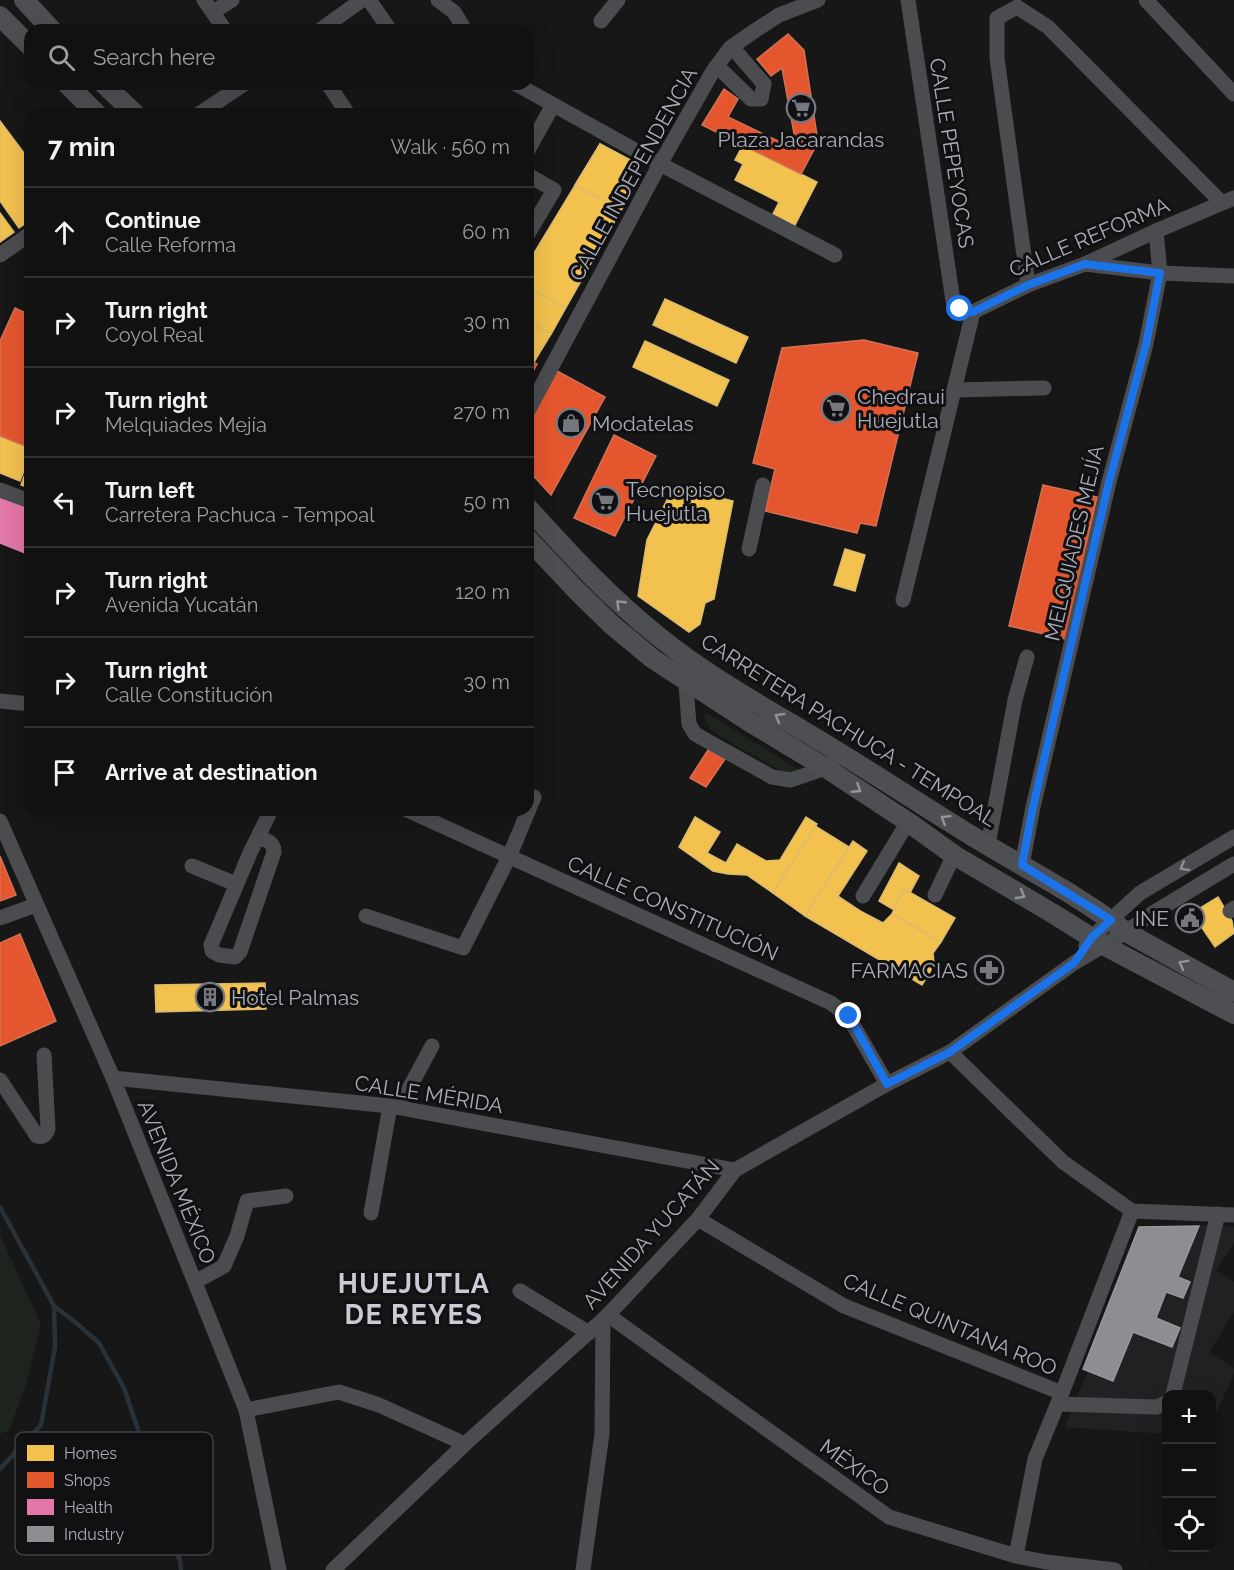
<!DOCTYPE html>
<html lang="en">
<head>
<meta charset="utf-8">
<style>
	body { margin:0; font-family:Raleway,sans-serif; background:#1a1a1a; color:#f1f3f6 }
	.controls { position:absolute; right:18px; bottom:18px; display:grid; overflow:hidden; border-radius:12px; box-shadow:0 6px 24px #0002 }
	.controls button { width:54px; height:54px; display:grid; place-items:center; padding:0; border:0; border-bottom:2px solid #303131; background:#111; color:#f1f3f6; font:30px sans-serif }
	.stop { position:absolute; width:18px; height:18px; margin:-14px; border:4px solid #1a73e8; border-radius:50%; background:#fff }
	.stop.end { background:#1a73e8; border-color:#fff; box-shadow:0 2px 6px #0008 }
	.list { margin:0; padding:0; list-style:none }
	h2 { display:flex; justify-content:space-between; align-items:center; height:78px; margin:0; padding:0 24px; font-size:26px }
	h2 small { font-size:20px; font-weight:400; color:#9c9d9f }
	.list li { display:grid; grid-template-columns:39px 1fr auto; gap:18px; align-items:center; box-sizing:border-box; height:90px; padding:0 24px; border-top:2px solid #303131 }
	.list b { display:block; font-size:22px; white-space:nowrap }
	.list p { margin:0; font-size:20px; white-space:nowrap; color:#9c9d9f }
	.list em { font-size:20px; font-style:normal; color:#9c9d9f }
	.icon { flex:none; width:33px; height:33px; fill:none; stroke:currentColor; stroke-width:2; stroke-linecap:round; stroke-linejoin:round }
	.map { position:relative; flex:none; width:1234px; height:1570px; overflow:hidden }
	.search { position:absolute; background:#111; box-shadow:0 6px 24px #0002; left:24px; top:24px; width:510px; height:66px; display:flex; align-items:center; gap:15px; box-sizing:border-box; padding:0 21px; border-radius:18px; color:#9c9d9f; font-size:22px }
	.panel { position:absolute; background:#111; box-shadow:0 6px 24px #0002; left:24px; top:108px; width:510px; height:708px; border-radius:18px }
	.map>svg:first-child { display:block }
	.built { fill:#212123 }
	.green { fill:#1d241e }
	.homes { fill:#f2c14e; stroke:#dcbb6e; stroke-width:1.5 }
	.shops { fill:#e4572e; stroke:#d27157; stroke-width:1.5 }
	.health { fill:#e377a8; stroke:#d187ad; stroke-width:1.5 }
	.industry { fill:#8d8d92; stroke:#95979d; stroke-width:1.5 }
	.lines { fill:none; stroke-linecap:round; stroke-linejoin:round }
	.stream { stroke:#2a3239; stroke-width:4.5 }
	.minor { stroke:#4b4c50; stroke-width:15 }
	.major { stroke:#4d4f52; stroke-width:20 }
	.oneway { stroke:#91969e }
	.oneway2 { stroke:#8c9099 }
	.route { stroke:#1a73e8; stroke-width:8 }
	.labels { text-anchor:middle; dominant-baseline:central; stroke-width:6; stroke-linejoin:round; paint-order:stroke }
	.poi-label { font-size:21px; fill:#a8adb8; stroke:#111113; text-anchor:start }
	.street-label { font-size:21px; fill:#a8adb8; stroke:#111113 }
	.district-label { font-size:27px; font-weight:bold; letter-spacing:1.5px; fill:#c9ccd4; stroke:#111113 }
	.key { fill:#111113; stroke:#3e4045; stroke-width:1.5 }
	.key-label { font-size:16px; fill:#a8adb8 }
</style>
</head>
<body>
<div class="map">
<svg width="1234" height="1570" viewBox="0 0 1234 1570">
	<rect width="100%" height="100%" fill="#171717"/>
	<!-- built -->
	<polygon class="built" points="1221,1225 1234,1227 1234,1243 1216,1270 1234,1282 1234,1312 1209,1352 1234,1368 1234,1374 1212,1422 1212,1394 1166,1394 1166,1434 1065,1427 1088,1371 1083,1369 1139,1227"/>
	<!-- green -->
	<g class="green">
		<polygon points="705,712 801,771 785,773 721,737 710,729 704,718"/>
		<polygon points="0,1235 41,1324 27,1382 9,1430 0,1434"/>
	</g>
	<!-- homes -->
	<g class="homes">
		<polygon points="0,121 30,161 30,220 19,228 0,201"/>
		<polygon points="600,144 634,162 641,175 551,334 528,321 528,263"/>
		<polygon points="600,144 634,162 641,175 621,210 575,185"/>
		<polygon points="743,145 817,182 795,225 773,214 779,202 735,180 743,164 735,160"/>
		<polygon points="0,213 14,232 0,242"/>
		<polygon points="528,287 565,308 551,334 528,321"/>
		<polygon points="665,299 748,337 736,363 653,325"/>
		<polygon points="528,321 551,334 534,362 528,359"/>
		<polygon points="645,341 729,380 717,406 633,367"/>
		<polygon points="0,436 30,448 30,455 20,481 0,473"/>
		<polygon points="30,460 30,488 21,485"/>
		<polygon points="674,486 733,501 714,599 705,603 700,624 689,632 638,596 647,540"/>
		<polygon points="845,549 865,555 855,591 834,585"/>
		<polygon points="695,817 720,832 707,853 726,863 737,844 766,861 780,860 806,817 817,824 773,893 747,875 728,874 713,871 679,847"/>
		<polygon points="815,826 849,847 805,916 773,893"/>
		<polygon points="853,841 867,851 838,896 862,912 883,923 892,914 941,942 933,953 934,963 930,972 922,985 805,916"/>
		<polygon points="899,863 919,876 910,893 904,889 894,910 879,901"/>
		<polygon points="904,889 955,918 941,942 892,914"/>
		<polygon points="1218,897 1232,921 1234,933 1215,947 1192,913"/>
		<polygon points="265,983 266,1009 156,1012 155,985"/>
	</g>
	<!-- shops -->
	<g class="shops">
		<polygon points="788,34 804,50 818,142 801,174 702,125 724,89 738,99 728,117 797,150 782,68 771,76 757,59"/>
		<polygon points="15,308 30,315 30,448 0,436 0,341"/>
		<polygon points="864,340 918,353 876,526 860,523 857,533 765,511 775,469 753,463 782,348"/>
		<polygon points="528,359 537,364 528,380"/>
		<polygon points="557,371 605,397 551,495 528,470 528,423"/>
		<polygon points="614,435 656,456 615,536 574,518"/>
		<polygon points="1043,485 1097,497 1066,639 1009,626"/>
		<polygon points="708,750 725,759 706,787 690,778"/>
		<polygon points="0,856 16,895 0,901"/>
		<polygon points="20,934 56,1021 0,1046 0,943"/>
	</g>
	<!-- health -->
	<polygon class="health" points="0,494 30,505 30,555 0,543"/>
	<!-- industry -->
	<polygon class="industry" points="1199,1226 1178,1277 1190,1282 1183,1298 1166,1292 1156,1318 1180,1328 1172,1347 1133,1332 1113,1381 1083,1369 1139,1227"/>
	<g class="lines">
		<!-- stream -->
		<g class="stream">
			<polyline points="0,1207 54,1306 75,1322 99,1343 124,1388 151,1468 158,1506 163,1524 180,1560 181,1570"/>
			<polyline points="0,1469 41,1425 55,1347 54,1306"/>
		</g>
		<!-- minor -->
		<g class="minor">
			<polyline points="204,0 225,30"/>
			<polyline points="369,0 390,30"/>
			<polyline points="438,0 454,12 465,30"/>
			<polyline points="908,0 953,301 960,309 973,312 1028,285 1085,264 1156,231 1234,198"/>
			<polyline points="1146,0 1234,94"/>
			<polyline points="213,12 232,0"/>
			<polyline points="601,21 618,0"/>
			<polyline points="320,30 362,0"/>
			<polyline points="717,66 751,99 761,99 764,84 732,47"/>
			<polyline points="328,84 348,114"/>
			<polyline points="516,84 660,164 835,255"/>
			<polyline points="199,114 244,84"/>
			<polyline points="528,150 553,105"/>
			<polyline points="528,175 554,190 528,234"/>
			<polyline points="0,255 30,234"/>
			<polyline points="1085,264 1160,273 1234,276"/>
			<polyline points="1028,285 997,58 997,18 1017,7 1048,27 1222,203"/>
			<polyline points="954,390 1044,388"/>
			<polyline points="528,411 660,164 713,71 730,48 753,32 779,15 818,0"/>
			<polyline points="0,490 30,501"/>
			<polyline points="749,549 763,485"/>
			<polyline points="903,600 973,312"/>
			<polyline points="685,672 689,724 695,734 772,777 791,780 826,768 832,763"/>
			<polyline points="0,701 30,704"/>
			<polyline points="407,810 831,1003 848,1016 887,1084"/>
			<polyline points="0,821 113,1078 246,1410 279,1570"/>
			<path d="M258,837C266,840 274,842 274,852L240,952L235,957L219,955L212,951L211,945L250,853L271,810"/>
			<polyline points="988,845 1015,700 1027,657"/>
			<polyline points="1022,865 1033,807 1109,482 1146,344 1160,273 1156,231"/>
			<polyline points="192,866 236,884"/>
			<polyline points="935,895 954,855"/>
			<polyline points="863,896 908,822"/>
			<polyline points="1230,911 1234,908"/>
			<polyline points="366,916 463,948 509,857 534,797 528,795"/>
			<polyline points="0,918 36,905"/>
			<polyline points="1086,946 1092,937 1140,893 1234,837"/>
			<polyline points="950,1052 1063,1162 1132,1211 1234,1215"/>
			<polyline points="113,1078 390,1106 735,1170"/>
			<path d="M0,1080L37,1136C43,1138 46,1135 48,1129L44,1055"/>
			<polyline points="371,1213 390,1106 406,1094 432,1046"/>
			<polyline points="698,1219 844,1306 1062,1393"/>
			<polyline points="195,1282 224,1266 237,1236 247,1201 286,1196"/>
			<polyline points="520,1291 589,1333"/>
			<polyline points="608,1315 889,1517 1016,1556 1046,1562 1115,1570"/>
			<polyline points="1173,1394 1218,1214"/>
			<polyline points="1058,1404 1156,1407 1166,1403"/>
			<polyline points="246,1410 339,1392 379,1405 465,1444"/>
			<polyline points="1016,1556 1035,1459 1062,1393 1132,1211"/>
			<polyline points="333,1570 465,1444 608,1315 698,1219 735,1170 887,1084 950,1052 1074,963 1126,932 1153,913 1234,864"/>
			<polyline points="583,1570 602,1434 603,1320"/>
		</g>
		<!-- major -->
		<g class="major">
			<polyline points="24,0 52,30"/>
			<polyline points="0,16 30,46"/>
			<polyline points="67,84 97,114"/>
			<polyline points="104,84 135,114"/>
			<path d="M528,508C569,553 610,598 658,636C702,672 753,701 802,730C860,764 915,801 972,836C1024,868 1079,895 1126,932L1234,992"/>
			<polyline points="528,539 577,591 612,625 653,659 748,721 826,768 908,822 954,855 1052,913 1105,946 1234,1014"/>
		</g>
	</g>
	<!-- one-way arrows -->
	<defs><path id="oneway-chevron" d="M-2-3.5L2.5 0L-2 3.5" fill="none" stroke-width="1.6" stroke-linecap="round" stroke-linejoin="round" transform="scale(1.5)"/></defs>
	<g class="oneway">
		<use href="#oneway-chevron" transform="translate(620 604) rotate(-136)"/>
		<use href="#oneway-chevron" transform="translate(779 717) rotate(-150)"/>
		<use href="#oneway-chevron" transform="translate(857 789) rotate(33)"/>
		<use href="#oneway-chevron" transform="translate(945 819) rotate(-148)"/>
		<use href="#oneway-chevron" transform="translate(1021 895) rotate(30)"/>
		<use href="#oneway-chevron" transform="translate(1183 964) rotate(-151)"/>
	</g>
	<use class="oneway2" href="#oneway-chevron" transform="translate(1184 867) rotate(149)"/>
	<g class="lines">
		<!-- route -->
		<polyline class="route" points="849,1016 887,1084 950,1052 1074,963 1092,937 1111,920 1022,865 1033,807 1109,482 1146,344 1160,273 1085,264 1028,285 973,312 960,309"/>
	</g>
	<!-- icons -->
	<defs>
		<g id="supermarket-ring" transform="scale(1.5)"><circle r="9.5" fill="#111113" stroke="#757880" stroke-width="1.5"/><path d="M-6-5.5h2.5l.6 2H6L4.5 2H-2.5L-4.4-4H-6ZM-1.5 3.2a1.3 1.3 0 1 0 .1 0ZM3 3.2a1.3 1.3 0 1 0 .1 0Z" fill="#757880"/></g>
		<g id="shop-ring" transform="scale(1.5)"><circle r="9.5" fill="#111113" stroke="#757880" stroke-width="1.5"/><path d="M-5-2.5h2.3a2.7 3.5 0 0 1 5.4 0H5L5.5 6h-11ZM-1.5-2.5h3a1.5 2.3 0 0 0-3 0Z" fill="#757880"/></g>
		<g id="civic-ring" transform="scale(1.5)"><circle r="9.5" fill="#111113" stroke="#757880" stroke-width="1.5"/><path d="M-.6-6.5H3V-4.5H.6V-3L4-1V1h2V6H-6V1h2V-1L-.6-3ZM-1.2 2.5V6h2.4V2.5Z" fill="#757880"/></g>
		<g id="pharmacy-ring" transform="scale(1.5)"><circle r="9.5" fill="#111113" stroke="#757880" stroke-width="1.5"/><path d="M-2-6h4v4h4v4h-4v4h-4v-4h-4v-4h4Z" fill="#757880"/></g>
		<g id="building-ring" transform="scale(1.5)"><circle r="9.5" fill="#111113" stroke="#757880" stroke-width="1.5"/><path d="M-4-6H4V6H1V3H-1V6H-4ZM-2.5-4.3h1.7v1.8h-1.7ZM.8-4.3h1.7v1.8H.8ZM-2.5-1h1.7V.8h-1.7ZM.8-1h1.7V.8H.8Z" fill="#757880"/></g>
	</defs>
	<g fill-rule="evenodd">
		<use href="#supermarket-ring" x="801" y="108"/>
		<use href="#supermarket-ring" x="836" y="408"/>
		<use href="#shop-ring" x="571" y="423"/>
		<use href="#supermarket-ring" x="605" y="501"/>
		<use href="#civic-ring" x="1190" y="918"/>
		<use href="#pharmacy-ring" x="989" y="970"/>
		<use href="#building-ring" x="210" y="997"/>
	</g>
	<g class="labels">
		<!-- poi labels -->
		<g class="poi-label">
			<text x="801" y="139" text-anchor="middle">Plaza Jacarandas</text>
			<text x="857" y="396">Chedraui<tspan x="857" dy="24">Huejutla</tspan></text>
			<text x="592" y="423">Modatelas</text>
			<text x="626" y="489">Tecnopiso<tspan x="626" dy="24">Huejutla</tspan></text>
			<text x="1169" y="918" text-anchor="end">INE</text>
			<text x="968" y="970" text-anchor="end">FARMACIAS</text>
			<text x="231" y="997">Hotel Palmas</text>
		</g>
		<!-- street labels -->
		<g class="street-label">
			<text transform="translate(952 153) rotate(81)">CALLE PEPEYOCAS</text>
			<text transform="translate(633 174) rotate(-61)">CALLE INDEPENDENCIA</text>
			<text transform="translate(1089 237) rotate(-23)">CALLE REFORMA</text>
			<text transform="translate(1074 543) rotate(-77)">MELQUIADES MEJÍA</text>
			<text transform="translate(849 730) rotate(32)">CARRETERA PACHUCA - TEMPOAL</text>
			<text transform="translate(673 908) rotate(24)">CALLE CONSTITUCIÓN</text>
			<text transform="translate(429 1094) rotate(9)">CALLE MÉRIDA</text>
			<text transform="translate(177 1182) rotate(68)">AVENIDA MÉXICO</text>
			<text transform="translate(651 1234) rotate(-48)">AVENIDA YUCATÁN</text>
			<text transform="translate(950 1324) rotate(23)">CALLE QUINTANA ROO</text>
			<text transform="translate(855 1467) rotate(36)">MÉXICO</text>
		</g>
		<!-- district labels -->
		<g class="district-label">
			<text x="414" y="1283">HUEJUTLA<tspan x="414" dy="31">DE REYES</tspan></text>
		</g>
	</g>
	<!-- legend -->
	<rect x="15" y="1432" width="198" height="123" rx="9" class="key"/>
	<rect x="27" y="1445" width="27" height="16" fill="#f2c14e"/>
	<rect x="27" y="1472" width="27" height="16" fill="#e4572e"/>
	<rect x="27" y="1499" width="27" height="16" fill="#e377a8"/>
	<rect x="27" y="1526" width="27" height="16" fill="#8d8d92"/>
	<g class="key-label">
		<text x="64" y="1459">Homes</text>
		<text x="64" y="1486">Shops</text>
		<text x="64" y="1513">Health</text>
		<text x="64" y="1540">Industry</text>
	</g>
</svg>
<div class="controls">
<button>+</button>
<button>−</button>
<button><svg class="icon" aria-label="locate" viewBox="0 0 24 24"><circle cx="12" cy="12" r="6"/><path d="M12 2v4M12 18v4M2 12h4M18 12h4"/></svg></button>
</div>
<div class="stop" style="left:960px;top:309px"></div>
<div class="stop end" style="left:849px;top:1016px"></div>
<div class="search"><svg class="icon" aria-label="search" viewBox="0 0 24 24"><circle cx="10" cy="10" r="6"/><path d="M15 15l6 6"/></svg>Search here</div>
<section class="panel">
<h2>7 min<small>Walk · 560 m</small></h2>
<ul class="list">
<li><svg class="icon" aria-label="ahead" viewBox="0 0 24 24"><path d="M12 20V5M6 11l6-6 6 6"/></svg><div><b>Continue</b><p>Calle Reforma</p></div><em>60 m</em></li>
<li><svg class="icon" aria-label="right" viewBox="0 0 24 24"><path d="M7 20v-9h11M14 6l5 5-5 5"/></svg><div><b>Turn right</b><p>Coyol Real</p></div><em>30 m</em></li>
<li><svg class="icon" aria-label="right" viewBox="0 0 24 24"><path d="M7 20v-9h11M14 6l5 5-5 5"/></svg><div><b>Turn right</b><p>Melquiades Mejía</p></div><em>270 m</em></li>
<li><svg class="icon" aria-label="left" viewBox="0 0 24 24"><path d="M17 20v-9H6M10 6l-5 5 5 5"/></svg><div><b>Turn left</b><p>Carretera Pachuca - Tempoal</p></div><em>50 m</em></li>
<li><svg class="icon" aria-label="right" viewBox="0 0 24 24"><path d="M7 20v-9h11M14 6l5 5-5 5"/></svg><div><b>Turn right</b><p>Avenida Yucatán</p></div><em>120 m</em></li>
<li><svg class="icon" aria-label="right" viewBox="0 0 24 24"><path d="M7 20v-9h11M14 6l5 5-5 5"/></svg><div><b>Turn right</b><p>Calle Constitución</p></div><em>30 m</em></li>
<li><svg class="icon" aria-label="arrive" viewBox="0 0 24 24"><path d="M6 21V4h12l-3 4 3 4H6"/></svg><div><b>Arrive at destination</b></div></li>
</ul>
</section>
</div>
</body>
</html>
